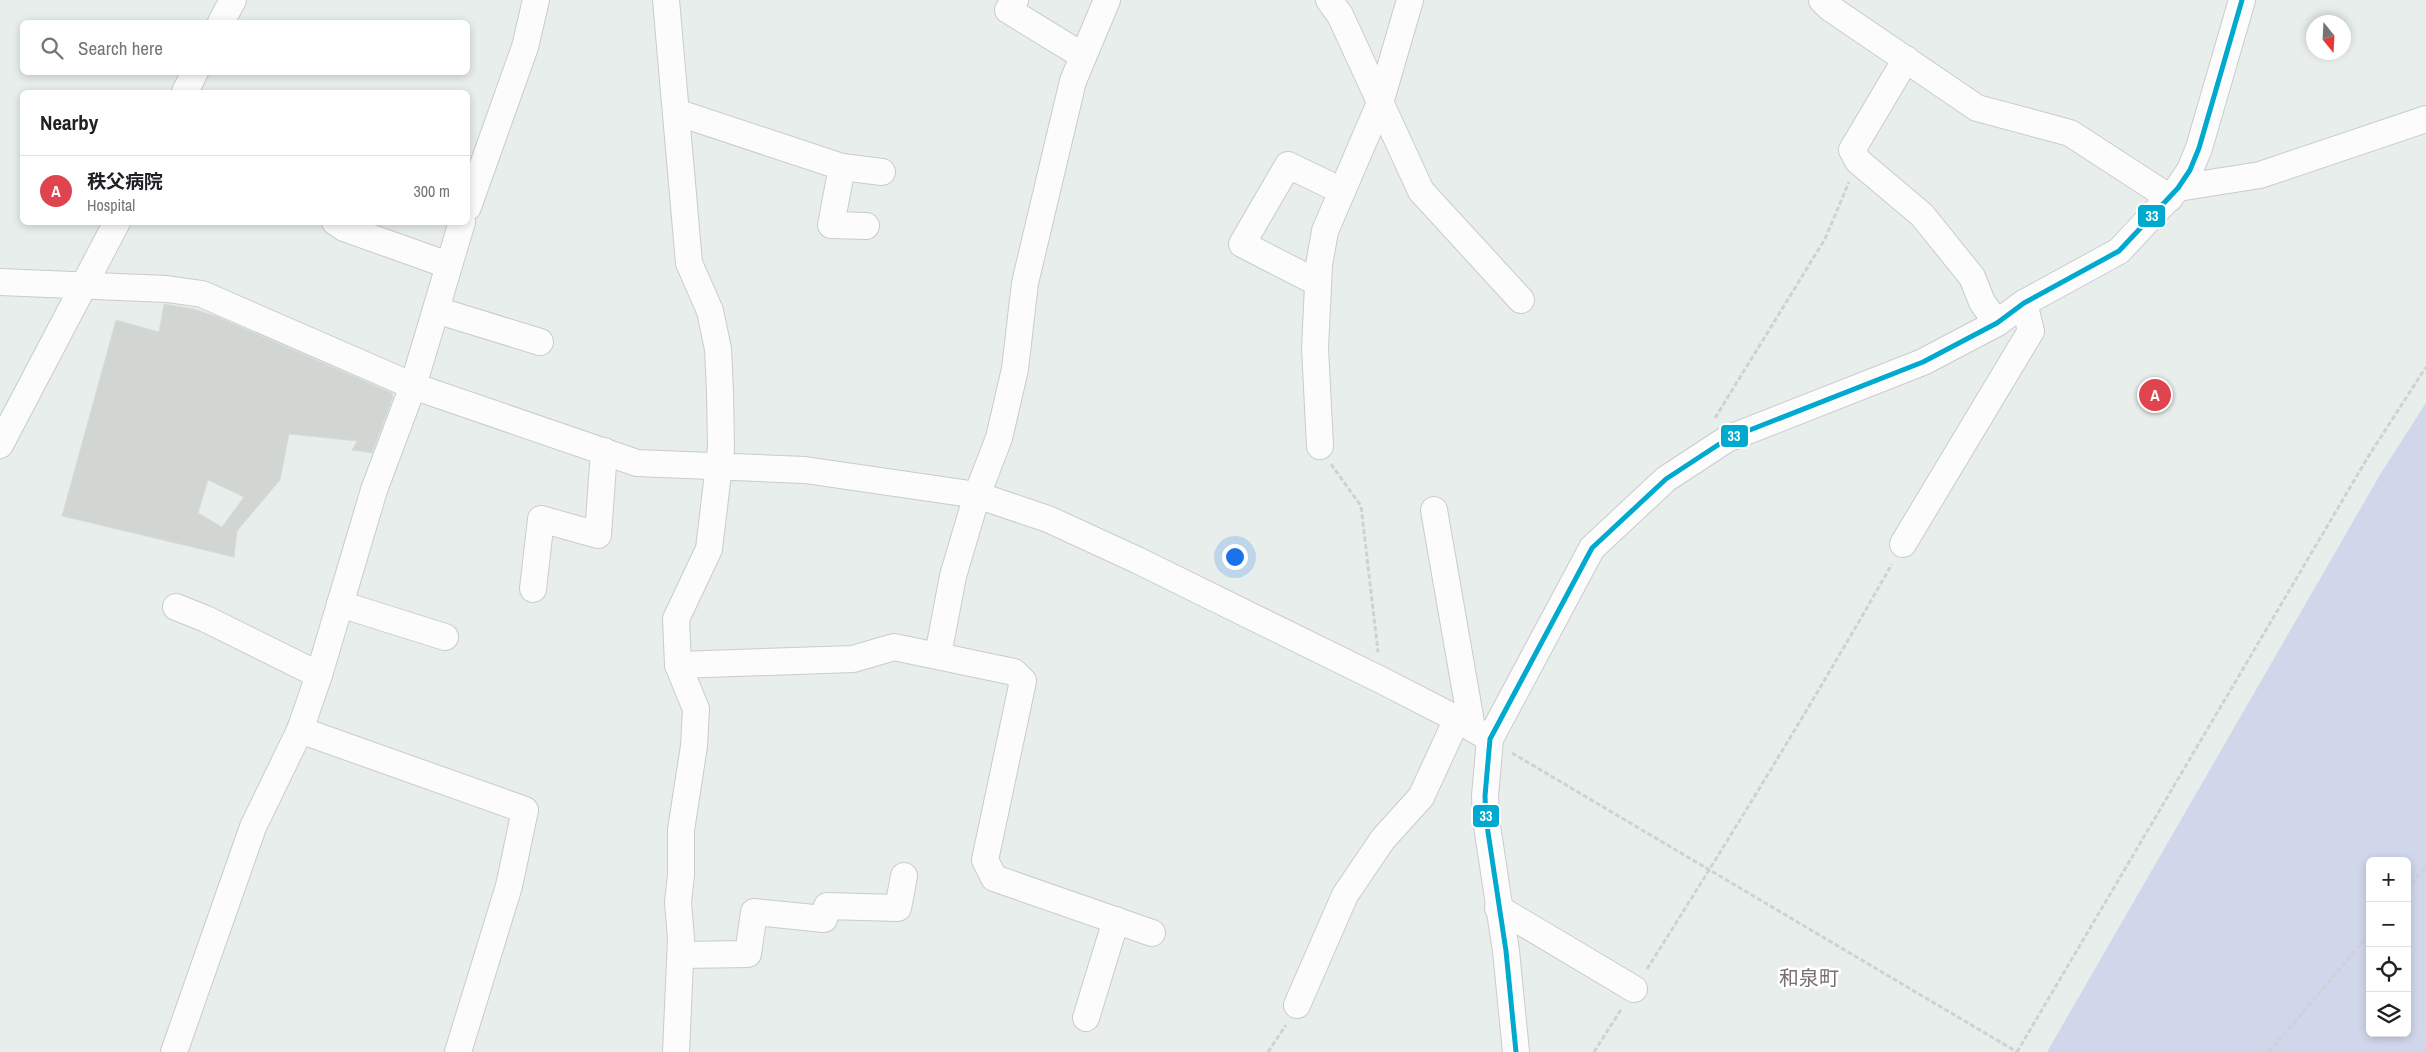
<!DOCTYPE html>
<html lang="en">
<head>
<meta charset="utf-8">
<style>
	body { margin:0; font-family:"Archivo Narrow","Noto Sans JP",sans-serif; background:#f6f6f6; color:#202124 }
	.controls { position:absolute; right:15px; bottom:15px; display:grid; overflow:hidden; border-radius:8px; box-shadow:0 2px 8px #0003 }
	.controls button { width:45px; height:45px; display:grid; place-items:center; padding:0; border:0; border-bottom:1px solid #e0e0e0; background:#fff; color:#202124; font:25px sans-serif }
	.compass { position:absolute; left:2306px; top:15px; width:45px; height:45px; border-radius:50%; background:#fff; box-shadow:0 2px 8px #0003; rotate:162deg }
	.you { position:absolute; left:1234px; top:556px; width:18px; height:18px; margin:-12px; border:4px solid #fff; border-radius:50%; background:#1a73e8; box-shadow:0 0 0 8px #1a73e833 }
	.badge { display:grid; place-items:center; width:32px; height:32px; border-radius:50%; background:#1a73e8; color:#fff; font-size:16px; font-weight:700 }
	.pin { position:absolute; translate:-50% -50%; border:2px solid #fff; box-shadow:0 1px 5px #0006 }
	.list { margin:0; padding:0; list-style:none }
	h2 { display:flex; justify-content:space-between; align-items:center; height:65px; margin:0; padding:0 20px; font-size:21px }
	h2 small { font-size:16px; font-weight:400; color:#757577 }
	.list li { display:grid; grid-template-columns:32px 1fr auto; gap:15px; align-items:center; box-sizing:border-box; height:70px; padding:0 20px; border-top:1px solid #e0e0e0 }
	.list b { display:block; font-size:19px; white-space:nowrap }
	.list p { margin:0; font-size:16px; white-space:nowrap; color:#757577 }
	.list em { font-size:16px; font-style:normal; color:#757577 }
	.icon { flex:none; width:28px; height:28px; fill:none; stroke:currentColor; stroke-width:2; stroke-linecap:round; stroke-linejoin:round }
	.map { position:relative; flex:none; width:2426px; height:1052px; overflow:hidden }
	.search { position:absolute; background:#fff; box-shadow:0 2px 8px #0003; left:20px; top:20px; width:450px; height:55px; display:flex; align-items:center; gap:12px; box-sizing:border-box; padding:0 18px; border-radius:8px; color:#757577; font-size:19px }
	.panel { position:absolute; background:#fff; box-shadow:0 2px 8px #0003; left:20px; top:90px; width:450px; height:135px; border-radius:8px }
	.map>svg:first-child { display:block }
	.green { fill:#d1d7eb; fill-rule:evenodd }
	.building { fill:#d2d6d3; stroke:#d6deda; fill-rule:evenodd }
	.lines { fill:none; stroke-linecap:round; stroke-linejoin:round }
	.minor-casing { stroke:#cbcbcb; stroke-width:28 }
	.path { stroke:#d2d0d7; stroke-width:3; stroke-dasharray:5 2.5; stroke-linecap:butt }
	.minor { stroke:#fcfcfc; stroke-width:26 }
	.bus-1-casing { stroke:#fff; stroke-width:9 }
	.bus-1 { stroke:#00a9ce; stroke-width:5 }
	.labels { text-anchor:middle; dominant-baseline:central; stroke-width:5; stroke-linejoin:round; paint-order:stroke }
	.quarter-label { font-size:20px; fill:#796d75; stroke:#fff }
	.line-badge { stroke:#fff; stroke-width:2 }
	.badge-label { font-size:14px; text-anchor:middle; font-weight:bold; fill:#fff }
</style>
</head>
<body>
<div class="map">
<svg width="2426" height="1052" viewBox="0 0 2426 1052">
	<rect width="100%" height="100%" fill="#e8eeeb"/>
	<!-- green -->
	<path class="green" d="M2426,403V1052H2047L2381,473ZM2370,861H2407V1033H2370Z"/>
	<!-- building -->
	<path class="building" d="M164,304L194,309L218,317L392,393L393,397L372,453L352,450L357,441L289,434L280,480L237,531L234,557L62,516L116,320L159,332ZM208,480L244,497L222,527L198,513Z"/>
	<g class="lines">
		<!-- minor casing -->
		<g class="minor-casing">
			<g id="minor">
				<polyline points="666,0 689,263 710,311 718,349 720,392 721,448 709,549 676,619 678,665 696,709 694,746 681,830 681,875 678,902 681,939 676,1052"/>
				<polyline points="1015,0 1008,10 1083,56"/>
				<polyline points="1329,0 1340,15 1421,191 1521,300"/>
				<polyline points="1822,0 1830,8 1977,108 2070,133 2170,198"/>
				<polyline points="221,22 233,0"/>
				<polyline points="1906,59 1852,150 1858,161 1922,215 1972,277 1982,302 1997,323"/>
				<polyline points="185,92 195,72"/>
				<polyline points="676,112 842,167 882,172"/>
				<polyline points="842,167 831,225 866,226"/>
				<polyline points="2178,188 2260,175 2426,119"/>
				<polyline points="468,207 525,47 536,0"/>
				<polyline points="335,222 344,228 448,265"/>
				<polyline points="0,282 167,289 202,294 413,386 637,463 805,470 977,495 1048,519 1137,560 1381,680 1457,719 1490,739"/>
				<polyline points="1318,283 1242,244 1288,165 1342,191"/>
				<polyline points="436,310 540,342"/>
				<polyline points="0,445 117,222"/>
				<polyline points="1320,446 1315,348 1319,265 1325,231 1380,103 1410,0"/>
				<polyline points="1434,510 1472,728"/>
				<polyline points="1903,544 2031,331 2024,303"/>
				<polyline points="533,589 541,519 598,535 604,451"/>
				<polyline points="340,604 445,637"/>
				<polyline points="176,607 206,619 319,675"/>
				<polyline points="938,655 953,576 977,495 999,438 1015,369 1025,283 1073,81 1107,0"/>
				<polyline points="678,665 853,659 894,647 1014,672 1023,681 985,860 994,878 1152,933"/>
				<polyline points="300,730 525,810 509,886 458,1052"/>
				<polyline points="1498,908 1634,989"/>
				<polyline points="681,955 748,954 754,912 824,919 827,906 898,908 904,876"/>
				<polyline points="1297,1005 1345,895 1383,839 1421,797 1457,719"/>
				<polyline points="1086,1018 1116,920"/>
				<polyline points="174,1052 253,827 300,730 319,675 374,490 413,386 462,222"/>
				<polyline points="1516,1052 1506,951 1486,819 1485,796 1490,739 1592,548 1666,479 1727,439 1923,362 1997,323 2024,303 2119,251 2178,188 2190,170 2199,148 2242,0"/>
			</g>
		</g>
		<!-- path -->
		<g class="path">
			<polyline points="1715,418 1825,239 1849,182"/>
			<polyline points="1331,464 1361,506 1378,652"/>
			<polyline points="1512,753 2017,1052"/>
			<polyline points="2407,889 2426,867"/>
			<path d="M1647,969C1731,836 1814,701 1892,564"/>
			<polyline points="1268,1052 1286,1025"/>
			<polyline points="1594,1052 1622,1008"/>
			<polyline points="2017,1052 2368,457 2426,367"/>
			<polyline points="2269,1052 2370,933"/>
		</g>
		<!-- minor -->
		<use href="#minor" class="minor"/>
		<!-- bus-1 casing -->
		<g class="bus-1-casing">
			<polyline id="bus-1" points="1516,1052 1506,951 1486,819 1485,796 1490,739 1592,548 1666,479 1727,439 1923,362 1997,323 2024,303 2119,251 2178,188 2190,170 2199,148 2242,0"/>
		</g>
		<!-- bus-1 -->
		<use href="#bus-1" class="bus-1"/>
	</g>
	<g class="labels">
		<!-- quarter labels -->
		<g class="quarter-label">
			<text x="1809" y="977">和泉町</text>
		</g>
	</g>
	<g class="line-badge">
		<rect x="2137" y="204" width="29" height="24" rx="5" fill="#00a9ce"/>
		<rect x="1720" y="424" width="29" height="24" rx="5" fill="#00a9ce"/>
		<rect x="1472" y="804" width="28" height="24" rx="5" fill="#00a9ce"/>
	</g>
	<g class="badge-label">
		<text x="2152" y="221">33</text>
		<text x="1734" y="441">33</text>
		<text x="1486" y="821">33</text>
	</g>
</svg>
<div class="controls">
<button>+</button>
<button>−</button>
<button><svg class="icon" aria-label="locate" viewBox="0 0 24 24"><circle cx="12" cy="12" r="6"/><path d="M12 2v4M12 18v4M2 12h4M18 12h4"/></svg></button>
<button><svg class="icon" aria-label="layers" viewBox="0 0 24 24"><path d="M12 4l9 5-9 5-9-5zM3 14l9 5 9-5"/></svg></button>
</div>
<svg class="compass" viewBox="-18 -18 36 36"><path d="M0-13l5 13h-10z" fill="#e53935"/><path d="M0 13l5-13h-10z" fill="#757577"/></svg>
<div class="you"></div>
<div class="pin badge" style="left:2155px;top:395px;background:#e0444e">A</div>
<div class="search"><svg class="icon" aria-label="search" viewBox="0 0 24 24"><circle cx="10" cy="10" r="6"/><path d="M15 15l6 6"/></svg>Search here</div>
<section class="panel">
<h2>Nearby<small></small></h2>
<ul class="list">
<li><span class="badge" style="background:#e0444e">A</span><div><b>秩父病院</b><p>Hospital</p></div><em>300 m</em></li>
</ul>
</section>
</div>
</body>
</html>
